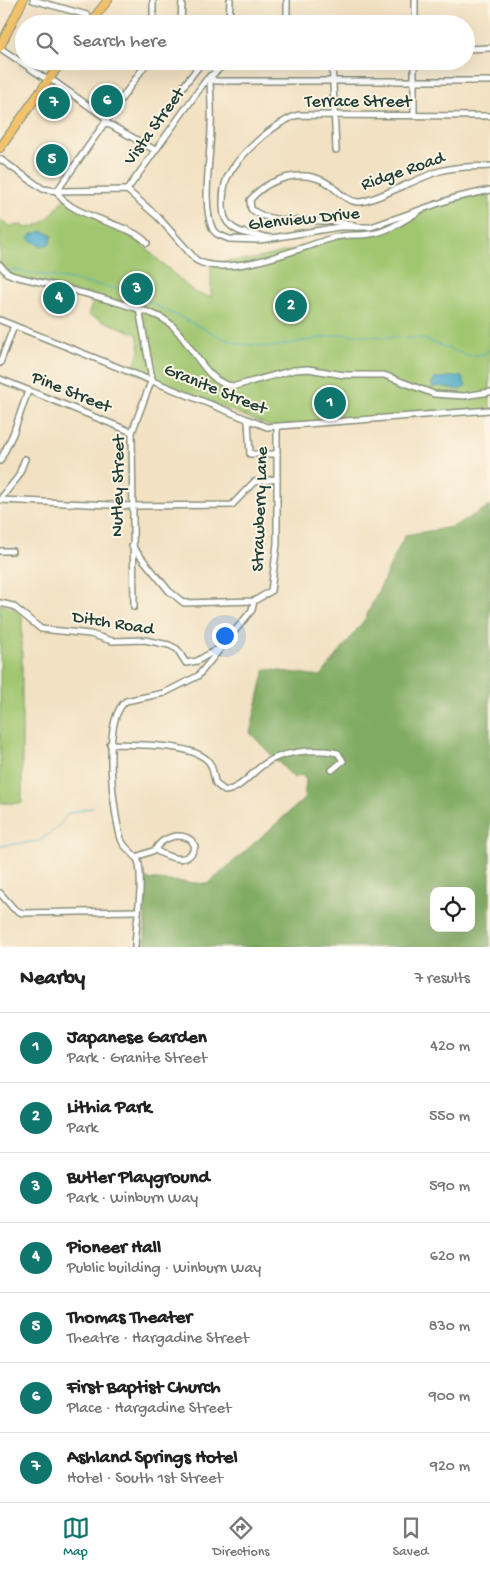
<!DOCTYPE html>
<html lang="en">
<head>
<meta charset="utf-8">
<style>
	body { margin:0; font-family:"Gochi Hand",sans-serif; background:#f6f6f6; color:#222 }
	.controls { position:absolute; right:15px; bottom:15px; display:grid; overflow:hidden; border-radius:10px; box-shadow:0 5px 20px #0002 }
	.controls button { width:45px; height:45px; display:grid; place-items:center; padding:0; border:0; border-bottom:1px solid #e0e0e0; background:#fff; color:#222; font:25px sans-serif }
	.you { position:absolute; left:224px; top:635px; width:18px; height:18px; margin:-12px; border:4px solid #fff; border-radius:50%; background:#1a73e8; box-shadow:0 0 0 8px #1a73e833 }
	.badge { display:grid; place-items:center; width:32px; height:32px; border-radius:50%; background:#0f766e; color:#fff; font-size:16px; font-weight:700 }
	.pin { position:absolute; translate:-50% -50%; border:2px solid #fff; box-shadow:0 1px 5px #0006 }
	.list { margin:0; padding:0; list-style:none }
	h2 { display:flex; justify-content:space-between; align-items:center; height:65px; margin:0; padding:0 20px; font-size:21px }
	h2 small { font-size:16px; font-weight:400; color:#767676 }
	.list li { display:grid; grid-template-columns:32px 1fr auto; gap:15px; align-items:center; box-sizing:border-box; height:70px; padding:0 20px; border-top:1px solid #e0e0e0 }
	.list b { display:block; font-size:19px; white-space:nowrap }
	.list p { margin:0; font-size:16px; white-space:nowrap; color:#767676 }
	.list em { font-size:16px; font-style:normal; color:#767676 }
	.icon { flex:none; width:28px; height:28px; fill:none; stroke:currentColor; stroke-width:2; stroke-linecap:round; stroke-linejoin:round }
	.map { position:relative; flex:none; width:490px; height:947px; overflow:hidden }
	.search { position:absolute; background:#fff; box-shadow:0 5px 20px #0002; left:15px; right:15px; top:15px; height:55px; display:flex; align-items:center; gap:12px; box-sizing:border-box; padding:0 18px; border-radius:28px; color:#767676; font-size:19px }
	.sheet { height:555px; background:#fff }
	nav { display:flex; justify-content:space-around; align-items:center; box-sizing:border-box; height:70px; border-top:1px solid #e0e0e0; background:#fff; font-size:14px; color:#767676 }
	nav a { display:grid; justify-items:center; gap:2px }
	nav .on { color:#0f766e }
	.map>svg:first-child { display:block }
	.green { fill:#a0c670; stroke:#608252 }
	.forest { fill:#80ab62; stroke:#50744b; fill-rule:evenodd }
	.water { fill:#47a8c7; stroke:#33727e }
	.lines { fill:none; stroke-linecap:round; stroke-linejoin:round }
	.stream { stroke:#47a8c7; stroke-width:1 }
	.street-casing { stroke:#888f7b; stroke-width:8 }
	.primary-casing { stroke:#888f7b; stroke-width:10 }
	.street { stroke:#fff; stroke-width:5 }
	.primary { stroke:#f2c36a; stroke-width:8 }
	.labels { text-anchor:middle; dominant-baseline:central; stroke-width:4; stroke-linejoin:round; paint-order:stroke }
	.street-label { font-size:18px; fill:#1f3d34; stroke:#fcf5e5 }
</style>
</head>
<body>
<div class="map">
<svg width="490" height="947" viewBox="0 0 490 947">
	<rect width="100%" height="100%" fill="#fcf5e5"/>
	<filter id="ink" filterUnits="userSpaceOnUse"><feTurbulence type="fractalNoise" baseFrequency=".02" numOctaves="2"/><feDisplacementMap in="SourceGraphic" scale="10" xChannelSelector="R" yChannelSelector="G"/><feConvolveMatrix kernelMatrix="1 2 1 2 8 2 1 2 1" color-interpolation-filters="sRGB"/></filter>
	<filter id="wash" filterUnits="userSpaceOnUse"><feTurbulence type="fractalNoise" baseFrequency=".0096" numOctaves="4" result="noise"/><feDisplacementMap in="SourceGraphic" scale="20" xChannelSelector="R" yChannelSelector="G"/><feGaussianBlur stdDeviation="1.12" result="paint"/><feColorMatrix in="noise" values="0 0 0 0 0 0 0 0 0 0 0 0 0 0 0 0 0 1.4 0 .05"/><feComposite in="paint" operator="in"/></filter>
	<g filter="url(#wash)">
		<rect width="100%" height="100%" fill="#f2e1c2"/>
		<!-- green -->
		<g class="green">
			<path d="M490,190V410L272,427L132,371L140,350L137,334L88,315L95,297L14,276L0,265V219L10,226L22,225L26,228C47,226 53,211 65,198L129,233L195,293L211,297V263L254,259L292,250L341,234L365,233L384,229L426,205Z"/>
			<polygon points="0,604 15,610 22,616 22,803 0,803"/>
		</g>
		<!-- forest -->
		<path class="forest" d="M490,506V947H145V879L208,884L304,799L306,780L302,775L294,778L250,733L265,669L321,676L365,619L405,535L452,527ZM434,891H471V928H434Z"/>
		<!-- water -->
		<g class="water">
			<polygon points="43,231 52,235 50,244 40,246 29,239 32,234"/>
			<polygon points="461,376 466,386 460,390 438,386 432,388 432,383 436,378"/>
		</g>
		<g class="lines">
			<!-- stream -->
			<g class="stream">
				<polyline points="9,271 15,270 124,290 225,339 240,344 272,347 342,334 424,339 468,356 484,354 490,349"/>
				<polyline points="0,846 39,841 56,829 69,813 93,807"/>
			</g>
		</g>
	</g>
	<g filter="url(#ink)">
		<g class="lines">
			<!-- street casing -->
			<g class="street-casing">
				<g id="street">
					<polyline points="33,0 87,15 92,23"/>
					<polyline points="287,0 287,24"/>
					<polyline points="153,24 153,0"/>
					<polyline points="181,24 182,0"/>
					<polyline points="229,24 230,0"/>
					<polyline points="415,24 415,0"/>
					<polyline points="0,48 43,77 55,82 107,119"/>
					<polyline points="466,49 490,48"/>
					<polyline points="332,61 336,150"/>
					<path d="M210,76C210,93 212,110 211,127C211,155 201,205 213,230L217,234L229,239L260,240L339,227H371L454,198L490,190"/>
					<polyline points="210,76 215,81 490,81"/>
					<polyline points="179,92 203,61"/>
					<polyline points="414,116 414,61"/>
					<polyline points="105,122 155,150"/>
					<path d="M0,159L43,189L57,191C68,218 130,222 147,243"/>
					<polyline points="127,190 206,80 229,61"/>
					<path d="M57,191L127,190L158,217L196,260C227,279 301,248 332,238C345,234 358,236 370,234C387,232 403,221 418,212"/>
					<polyline points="57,191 148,61"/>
					<path d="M356,227C326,213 277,230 251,209L250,200C269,177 304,168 329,184C338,191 346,201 358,202C371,203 422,176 440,171C456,166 474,167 490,166"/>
					<path d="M271,238C259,235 241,235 231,226C224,221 223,213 223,205C223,196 223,187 227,178C238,155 274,123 298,115L490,116"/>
					<path d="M0,265L7,273L14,276C52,285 91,294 129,306C141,310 158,314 168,322C190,338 206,387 235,386L294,370L308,369L344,375H384L434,394L464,396L490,392"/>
					<polyline points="0,320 267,427 490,410"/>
					<polyline points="0,363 14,326"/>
					<polyline points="0,379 132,432"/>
					<polyline points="248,421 250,454 277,454"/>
					<polyline points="0,461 13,434 28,391"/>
					<polyline points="2,497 18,477 25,459"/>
					<polyline points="0,500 132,506 232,505 254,482 277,479"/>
					<polyline points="132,546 169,591 184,603 254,601 271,591 277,544 277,427"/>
					<polyline points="0,551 12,551"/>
					<polyline points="0,603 13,606 41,629 90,634 112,641 145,640 169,645 177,649 186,663 197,661 216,650"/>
					<polyline points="134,607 132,432 152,379 139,309"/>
					<path d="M110,744C133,745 194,743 209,762C214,769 213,777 216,784L225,791C241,789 250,774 263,765C281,751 316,748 338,753L343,761L332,770"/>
					<path d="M136,857L155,850C168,857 189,867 195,846L191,840C179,832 162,837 155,850"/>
					<polyline points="0,893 14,909 22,913 136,911"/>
					<path d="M135,947C136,920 143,890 139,864C137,853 124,850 121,839C113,812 101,720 126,701L164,693L198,676L252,610L254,601"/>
				</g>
			</g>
			<!-- primary casing -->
			<g class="primary-casing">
				<g id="primary">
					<polyline points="89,24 108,0"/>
					<polyline points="0,47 23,0"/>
					<polyline points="0,148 62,61"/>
				</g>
			</g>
			<!-- street -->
			<use href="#street" class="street"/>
			<!-- primary -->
			<use href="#primary" class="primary"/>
		</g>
	</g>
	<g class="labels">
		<!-- street labels -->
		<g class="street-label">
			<text x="358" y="102">Terrace Street</text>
			<text transform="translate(155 127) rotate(-54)">Vista Street</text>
			<text transform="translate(403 172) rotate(-19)">Ridge Road</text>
			<text transform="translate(304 220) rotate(-6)">Glenview Drive</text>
			<text transform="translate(215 390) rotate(22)">Granite Street</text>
			<text transform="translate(71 393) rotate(22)">Pine Street</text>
			<text transform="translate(119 486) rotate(-89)">Nutley Street</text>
			<text transform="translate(261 509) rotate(-88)">Strawberry Lane</text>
			<text transform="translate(113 624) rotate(9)">Ditch Road</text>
		</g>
	</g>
</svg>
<div class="controls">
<button><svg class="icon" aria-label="locate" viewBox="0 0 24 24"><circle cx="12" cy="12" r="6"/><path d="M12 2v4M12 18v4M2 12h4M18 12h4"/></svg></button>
</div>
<div class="you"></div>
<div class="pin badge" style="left:330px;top:403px">1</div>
<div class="pin badge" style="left:291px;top:306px">2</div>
<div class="pin badge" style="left:137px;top:289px">3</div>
<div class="pin badge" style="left:59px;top:298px">4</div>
<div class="pin badge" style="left:52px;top:160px">5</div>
<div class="pin badge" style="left:107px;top:101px">6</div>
<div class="pin badge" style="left:54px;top:103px">7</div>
<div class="search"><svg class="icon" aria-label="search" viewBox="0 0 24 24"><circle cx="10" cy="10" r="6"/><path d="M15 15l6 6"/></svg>Search here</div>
</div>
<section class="sheet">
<h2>Nearby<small>7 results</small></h2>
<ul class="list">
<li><span class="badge">1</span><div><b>Japanese Garden</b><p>Park · Granite Street</p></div><em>420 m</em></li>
<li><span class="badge">2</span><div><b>Lithia Park</b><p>Park</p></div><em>550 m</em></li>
<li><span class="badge">3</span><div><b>Butler Playground</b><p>Park · Winburn Way</p></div><em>590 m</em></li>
<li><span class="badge">4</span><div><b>Pioneer Hall</b><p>Public building · Winburn Way</p></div><em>620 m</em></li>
<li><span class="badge">5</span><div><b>Thomas Theater</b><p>Theatre · Hargadine Street</p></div><em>830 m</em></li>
<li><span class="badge">6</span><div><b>First Baptist Church</b><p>Place · Hargadine Street</p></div><em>900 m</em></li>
<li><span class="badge">7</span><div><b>Ashland Springs Hotel</b><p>Hotel · South 1st Street</p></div><em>920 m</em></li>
</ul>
</section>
<nav>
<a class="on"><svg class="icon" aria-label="map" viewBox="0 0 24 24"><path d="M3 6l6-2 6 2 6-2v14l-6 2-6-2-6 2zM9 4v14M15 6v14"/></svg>Map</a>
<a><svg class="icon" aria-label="directions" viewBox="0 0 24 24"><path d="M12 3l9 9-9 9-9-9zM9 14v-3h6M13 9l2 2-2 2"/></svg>Directions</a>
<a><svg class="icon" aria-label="saved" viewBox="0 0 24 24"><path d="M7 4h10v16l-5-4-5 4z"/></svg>Saved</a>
</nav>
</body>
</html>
